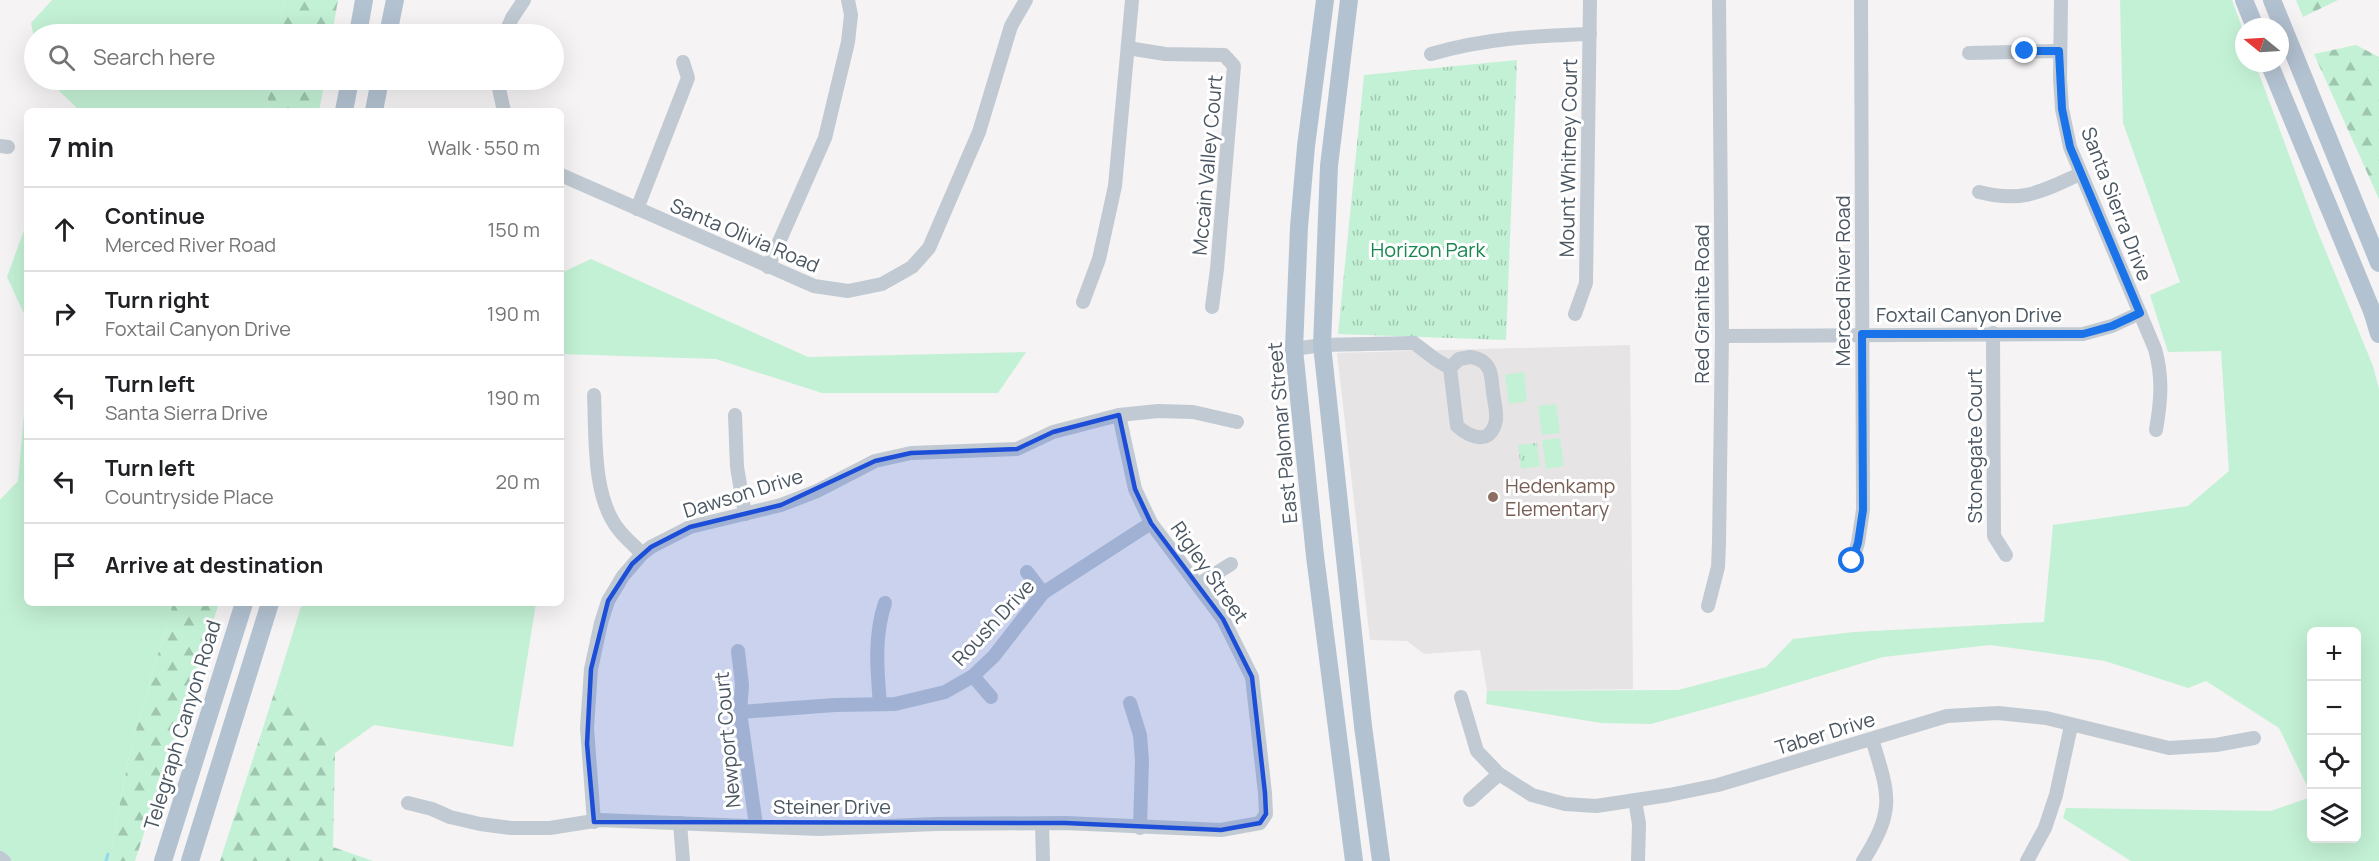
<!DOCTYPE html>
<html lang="en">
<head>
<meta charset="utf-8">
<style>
	body { margin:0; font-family:Manrope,sans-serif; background:#f2f2f2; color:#202124 }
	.controls { position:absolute; right:18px; bottom:18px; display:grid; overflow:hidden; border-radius:9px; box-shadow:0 6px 24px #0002 }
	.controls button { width:54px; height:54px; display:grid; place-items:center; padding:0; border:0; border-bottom:2px solid #e0e0e0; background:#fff; color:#202124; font:30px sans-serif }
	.compass { position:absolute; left:2235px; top:18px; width:54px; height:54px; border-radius:50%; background:#fff; box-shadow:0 6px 24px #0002; rotate:288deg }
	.stop { position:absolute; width:18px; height:18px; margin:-14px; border:4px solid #1a73e8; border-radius:50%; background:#fff }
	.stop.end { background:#1a73e8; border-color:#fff; box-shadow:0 2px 6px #0008 }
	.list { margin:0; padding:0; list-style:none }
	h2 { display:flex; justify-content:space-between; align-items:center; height:78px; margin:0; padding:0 24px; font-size:26px }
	h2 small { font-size:20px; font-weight:400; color:#757577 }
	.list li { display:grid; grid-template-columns:39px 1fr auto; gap:18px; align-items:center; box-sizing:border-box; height:84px; padding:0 24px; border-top:2px solid #e0e0e0 }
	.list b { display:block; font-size:22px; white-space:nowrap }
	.list p { margin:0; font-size:20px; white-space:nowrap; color:#757577 }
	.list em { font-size:20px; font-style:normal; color:#757577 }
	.icon { flex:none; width:33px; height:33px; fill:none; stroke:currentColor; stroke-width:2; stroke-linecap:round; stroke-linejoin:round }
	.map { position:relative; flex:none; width:2379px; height:861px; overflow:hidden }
	.search { position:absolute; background:#fff; box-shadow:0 6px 24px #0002; left:24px; top:24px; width:540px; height:66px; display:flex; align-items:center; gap:15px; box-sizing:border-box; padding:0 21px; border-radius:33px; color:#757577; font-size:22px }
	.panel { position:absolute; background:#fff; box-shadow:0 6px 24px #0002; left:24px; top:108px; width:540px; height:498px; border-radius:9px }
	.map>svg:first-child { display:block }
	.education { fill:#e6e4e5 }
	.grass { fill:#c3f1d5 }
	.forest { fill:url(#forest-firs) }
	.park { fill:url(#park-tufts) }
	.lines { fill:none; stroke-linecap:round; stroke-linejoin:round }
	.stream { stroke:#90daee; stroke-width:3 }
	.minor { stroke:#c1cad2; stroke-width:14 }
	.major { stroke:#b3c2d1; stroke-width:18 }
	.route { stroke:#1a73e8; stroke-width:8 }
	.marked { fill:#1d4ed8; fill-opacity:0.2; stroke:#1d4ed8; stroke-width:4.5; stroke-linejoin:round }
	.education-dot { fill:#8d6e63; stroke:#fff; stroke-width:2 }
	.labels { text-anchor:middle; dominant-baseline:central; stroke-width:6; stroke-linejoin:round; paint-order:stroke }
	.street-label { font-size:20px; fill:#4a5661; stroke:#fff }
	.park-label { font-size:20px; fill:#17864f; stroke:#fff }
	.education-label { font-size:20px; fill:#785e54; stroke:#fff; text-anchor:start }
</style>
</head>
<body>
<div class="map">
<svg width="2379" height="861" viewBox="0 0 2379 861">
	<defs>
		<pattern id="forest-firs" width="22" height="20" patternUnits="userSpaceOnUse" patternTransform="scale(1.5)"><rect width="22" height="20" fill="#c3f1d5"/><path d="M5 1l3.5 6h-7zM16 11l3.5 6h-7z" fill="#a0c6b0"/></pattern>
		<pattern id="park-tufts" width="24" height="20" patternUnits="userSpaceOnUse" patternTransform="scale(1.5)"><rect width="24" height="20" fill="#c3f1d5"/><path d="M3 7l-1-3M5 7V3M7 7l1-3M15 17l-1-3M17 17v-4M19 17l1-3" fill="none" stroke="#a0c6b0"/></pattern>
	</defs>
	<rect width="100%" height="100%" fill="#f5f3f3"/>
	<!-- education -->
	<polygon class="education" points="1630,345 1633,689 1487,691 1480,650 1424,654 1407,641 1370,640 1337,353"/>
	<!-- grass -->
	<g class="grass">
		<polygon points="52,0 284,0 278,34 34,34 34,38 31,23"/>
		<polygon points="2120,0 2232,0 2244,33 2244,63 2255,63 2315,225 2373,366 2379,389 2379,861 2131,861 2063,818 2066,808 2271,811 2311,797 2312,838 2356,838 2356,632 2312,632 2311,794 2279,728 2206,681 2188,688 2105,661 1990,645 1883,657 1760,694 1651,724 1601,723 1486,704 1487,691 1678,690 1766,667 1793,639 1854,632 2044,622 2053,525 2188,506 2229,471 2221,351 2168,352 2150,295 2180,282 2123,123"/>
		<polygon points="48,80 271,80 266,111 80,111"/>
		<polygon points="27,222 27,320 7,277"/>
		<polygon points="591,259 808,357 1026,352 998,393 822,393 716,359 561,354 561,273"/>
		<polygon points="1524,372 1527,401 1509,404 1505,375"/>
		<polygon points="27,381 27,603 173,603 130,751 109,861 0,861 0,500 18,481"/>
		<polygon points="1556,404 1560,433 1542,435 1538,406"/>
		<polygon points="1560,438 1564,466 1546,469 1542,440"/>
		<polygon points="302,603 536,603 513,747 374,725 335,753 277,684"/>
	</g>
	<!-- forest -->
	<g class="forest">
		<polygon points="284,0 338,0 332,34 278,34"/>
		<polygon points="2296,0 2338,0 2303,17"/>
		<polygon points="2356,45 2379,57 2379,199 2314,54"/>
		<polygon points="271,80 325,80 319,111 266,111"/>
		<polygon points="173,603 219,603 135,861 109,861 130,751"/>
		<polygon points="277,684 335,753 333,847 373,861 220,861"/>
	</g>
	<!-- park -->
	<g class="park">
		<polygon points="1517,60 1506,340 1338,334 1364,75"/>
		<polygon points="1537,443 1540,466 1521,469 1518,445"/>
	</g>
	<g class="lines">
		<!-- stream -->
		<polyline class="stream" points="106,861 108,854"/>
		<!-- minor -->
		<g class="minor">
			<path d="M2061,0L2060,78L2062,109L2070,147L2155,349C2163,377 2161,401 2156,430"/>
			<polyline points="505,34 512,18 524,0"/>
			<polyline points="1128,48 1165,54 1224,55 1234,66 1217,269 1212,307"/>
			<polyline points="1969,53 2059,51"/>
			<path d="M1431,54C1486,38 1533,36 1590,34"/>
			<polyline points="497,80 504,111"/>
			<polyline points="0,146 8,147"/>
			<polyline points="561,175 814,286 848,291 882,284 912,267 929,248 979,132 1011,26 1026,0"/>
			<path d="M1979,192C2022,203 2041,192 2080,174"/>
			<polyline points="637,209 688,78 683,62"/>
			<polyline points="768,267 825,138 848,42 851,15 848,0"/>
			<polyline points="1083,302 1099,259 1115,186 1132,0"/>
			<polyline points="1575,314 1586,283 1590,0"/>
			<polyline points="1993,333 1994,536 2006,555"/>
			<polyline points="1722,336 2083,334 2112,326 2140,313"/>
			<polyline points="1294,349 1322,345 1414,343 1435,359 1450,368"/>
			<path d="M1470,357C1478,358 1485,361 1489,369C1492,375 1492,385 1493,392C1494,401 1497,411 1496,420C1491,446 1471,438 1457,426L1450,368L1459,359Z"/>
			<path d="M594,395C596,436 592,497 619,530C626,539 635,546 642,554"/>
			<polyline points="735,415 737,467 745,514"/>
			<polyline points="1852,561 1858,543 1863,510 1861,0"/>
			<polyline points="1027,572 1043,593"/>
			<polyline points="1199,584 1231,564"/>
			<polyline points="1708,606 1718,567 1719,543 1722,336 1719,0"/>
			<polyline points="738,651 742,685 740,712 756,825"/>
			<polyline points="973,676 991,697"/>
			<polyline points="1461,697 1477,751 1499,774 1532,795 1565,804 1596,806 1669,795 1718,785 1947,716 1998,713 2046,718 2169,748 2216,745 2254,738"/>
			<polyline points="1130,703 1140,735 1142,760 1140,828"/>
			<path d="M880,704C877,669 874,636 885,603"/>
			<polyline points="740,712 835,705 895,704 945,692 973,676 994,656 1043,593 1151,523"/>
			<polyline points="1470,800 1499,774"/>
			<polyline points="1635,800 1639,824 1638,861"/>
			<polyline points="408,803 432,809 450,817 480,824 511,828 550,828 600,820 819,829 936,824 1065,823 1221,830 1260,823 1266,814 1265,793 1252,677 1223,619 1151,523 1135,489 1119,415"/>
			<polyline points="594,822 587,728 591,669 601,623 608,601 623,576 642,554 651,547 690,527 781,505 817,491 875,461 911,453 1017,449 1053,432 1119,415 1158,411 1193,412 1237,422"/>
			<polyline points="680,823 683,861"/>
			<polyline points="1042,824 1043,861"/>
			<polyline points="0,858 4,861"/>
			<path d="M1863,861C1896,809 1889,795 1872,739"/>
			<polyline points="2027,861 2045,828 2056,795 2071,726"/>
		</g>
		<!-- major -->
		<g class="major">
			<polyline points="1325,0 1306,146 1299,227 1294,349 1315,556 1354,861"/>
			<polyline points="1349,0 1329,166 1322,345 1363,726 1381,861"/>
			<polyline points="2244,0 2255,27"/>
			<polyline points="2272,0 2379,263"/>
			<polyline points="358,34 364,0"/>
			<polyline points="388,34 395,0"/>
			<polyline points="2269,63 2372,311 2379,334"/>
			<polyline points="344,111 350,80"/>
			<polyline points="374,111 380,80"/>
			<polyline points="163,861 244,603"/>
			<polyline points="190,861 270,603"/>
		</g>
	</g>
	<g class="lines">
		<!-- route -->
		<polyline class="route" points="1852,561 1858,543 1863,510 1862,334 2083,334 2112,326 2140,313 2070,147 2062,109 2059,51 2025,51"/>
	</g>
	<!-- marked area -->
	<path class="marked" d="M1119,415L1135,489L1151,523L1223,619L1252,677L1265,793L1266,814L1260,823L1221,830L1065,823L594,822L587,744L591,669L608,601L632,564L651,547L690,527L781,505L875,461L911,453L1017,449L1053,432Z"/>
	<!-- markers -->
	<circle class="education-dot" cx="1493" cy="497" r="6"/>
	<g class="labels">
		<!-- street labels -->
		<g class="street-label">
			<text transform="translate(1568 158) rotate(-89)">Mount Whitney Court</text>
			<text transform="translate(1207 165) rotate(-85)">Mccain Valley Court</text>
			<text transform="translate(2117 204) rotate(69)">Santa Sierra Drive</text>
			<text transform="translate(745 235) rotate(23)">Santa Olivia Road</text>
			<text transform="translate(1842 281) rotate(-90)">Merced River Road</text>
			<text transform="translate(1701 304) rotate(-90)">Red Granite Road</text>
			<text x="1969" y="314">Foxtail Canyon Drive</text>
			<text transform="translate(1282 433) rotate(-95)">East Palomar Street</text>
			<text transform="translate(1974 446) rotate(-90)">Stonegate Court</text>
			<text transform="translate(743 493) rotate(-17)">Dawson Drive</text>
			<text transform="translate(1210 572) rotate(55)">Rigley Street</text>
			<text transform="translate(993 622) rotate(-47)">Roush Drive</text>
			<text transform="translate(182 725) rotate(-73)">Telegraph Canyon Road</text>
			<text transform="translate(1825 733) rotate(-17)">Taber Drive</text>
			<text transform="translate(727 740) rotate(-95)">Newport Court</text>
			<text x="832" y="806">Steiner Drive</text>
		</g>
		<!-- park labels -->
		<g class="park-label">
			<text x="1428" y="249">Horizon Park</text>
		</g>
		<!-- education labels -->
		<g class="education-label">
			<text x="1505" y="485">Hedenkamp<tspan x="1505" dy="23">Elementary</tspan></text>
		</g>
	</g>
</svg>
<div class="controls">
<button>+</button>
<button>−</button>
<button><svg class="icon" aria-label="locate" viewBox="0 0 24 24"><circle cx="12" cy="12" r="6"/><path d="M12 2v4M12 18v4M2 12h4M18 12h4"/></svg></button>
<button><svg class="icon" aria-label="layers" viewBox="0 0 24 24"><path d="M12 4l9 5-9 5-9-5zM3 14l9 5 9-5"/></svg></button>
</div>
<svg class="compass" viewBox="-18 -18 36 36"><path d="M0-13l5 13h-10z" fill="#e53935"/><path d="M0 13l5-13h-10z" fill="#757577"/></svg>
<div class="stop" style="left:1852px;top:561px"></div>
<div class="stop end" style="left:2025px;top:51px"></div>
<div class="search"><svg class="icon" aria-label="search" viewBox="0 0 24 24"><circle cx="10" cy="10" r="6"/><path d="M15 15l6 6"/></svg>Search here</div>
<section class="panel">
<h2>7 min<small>Walk · 550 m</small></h2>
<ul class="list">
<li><svg class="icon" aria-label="ahead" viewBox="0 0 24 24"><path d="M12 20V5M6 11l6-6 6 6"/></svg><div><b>Continue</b><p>Merced River Road</p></div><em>150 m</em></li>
<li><svg class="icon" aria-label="right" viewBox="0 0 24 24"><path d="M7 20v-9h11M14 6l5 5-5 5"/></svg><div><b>Turn right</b><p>Foxtail Canyon Drive</p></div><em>190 m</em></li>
<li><svg class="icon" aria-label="left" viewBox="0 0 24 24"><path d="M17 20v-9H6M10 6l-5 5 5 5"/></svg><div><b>Turn left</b><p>Santa Sierra Drive</p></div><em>190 m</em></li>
<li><svg class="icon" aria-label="left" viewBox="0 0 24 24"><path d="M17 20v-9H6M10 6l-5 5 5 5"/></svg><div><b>Turn left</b><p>Countryside Place</p></div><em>20 m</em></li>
<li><svg class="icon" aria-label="arrive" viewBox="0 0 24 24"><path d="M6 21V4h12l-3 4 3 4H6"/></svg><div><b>Arrive at destination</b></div></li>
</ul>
</section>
</div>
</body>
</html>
